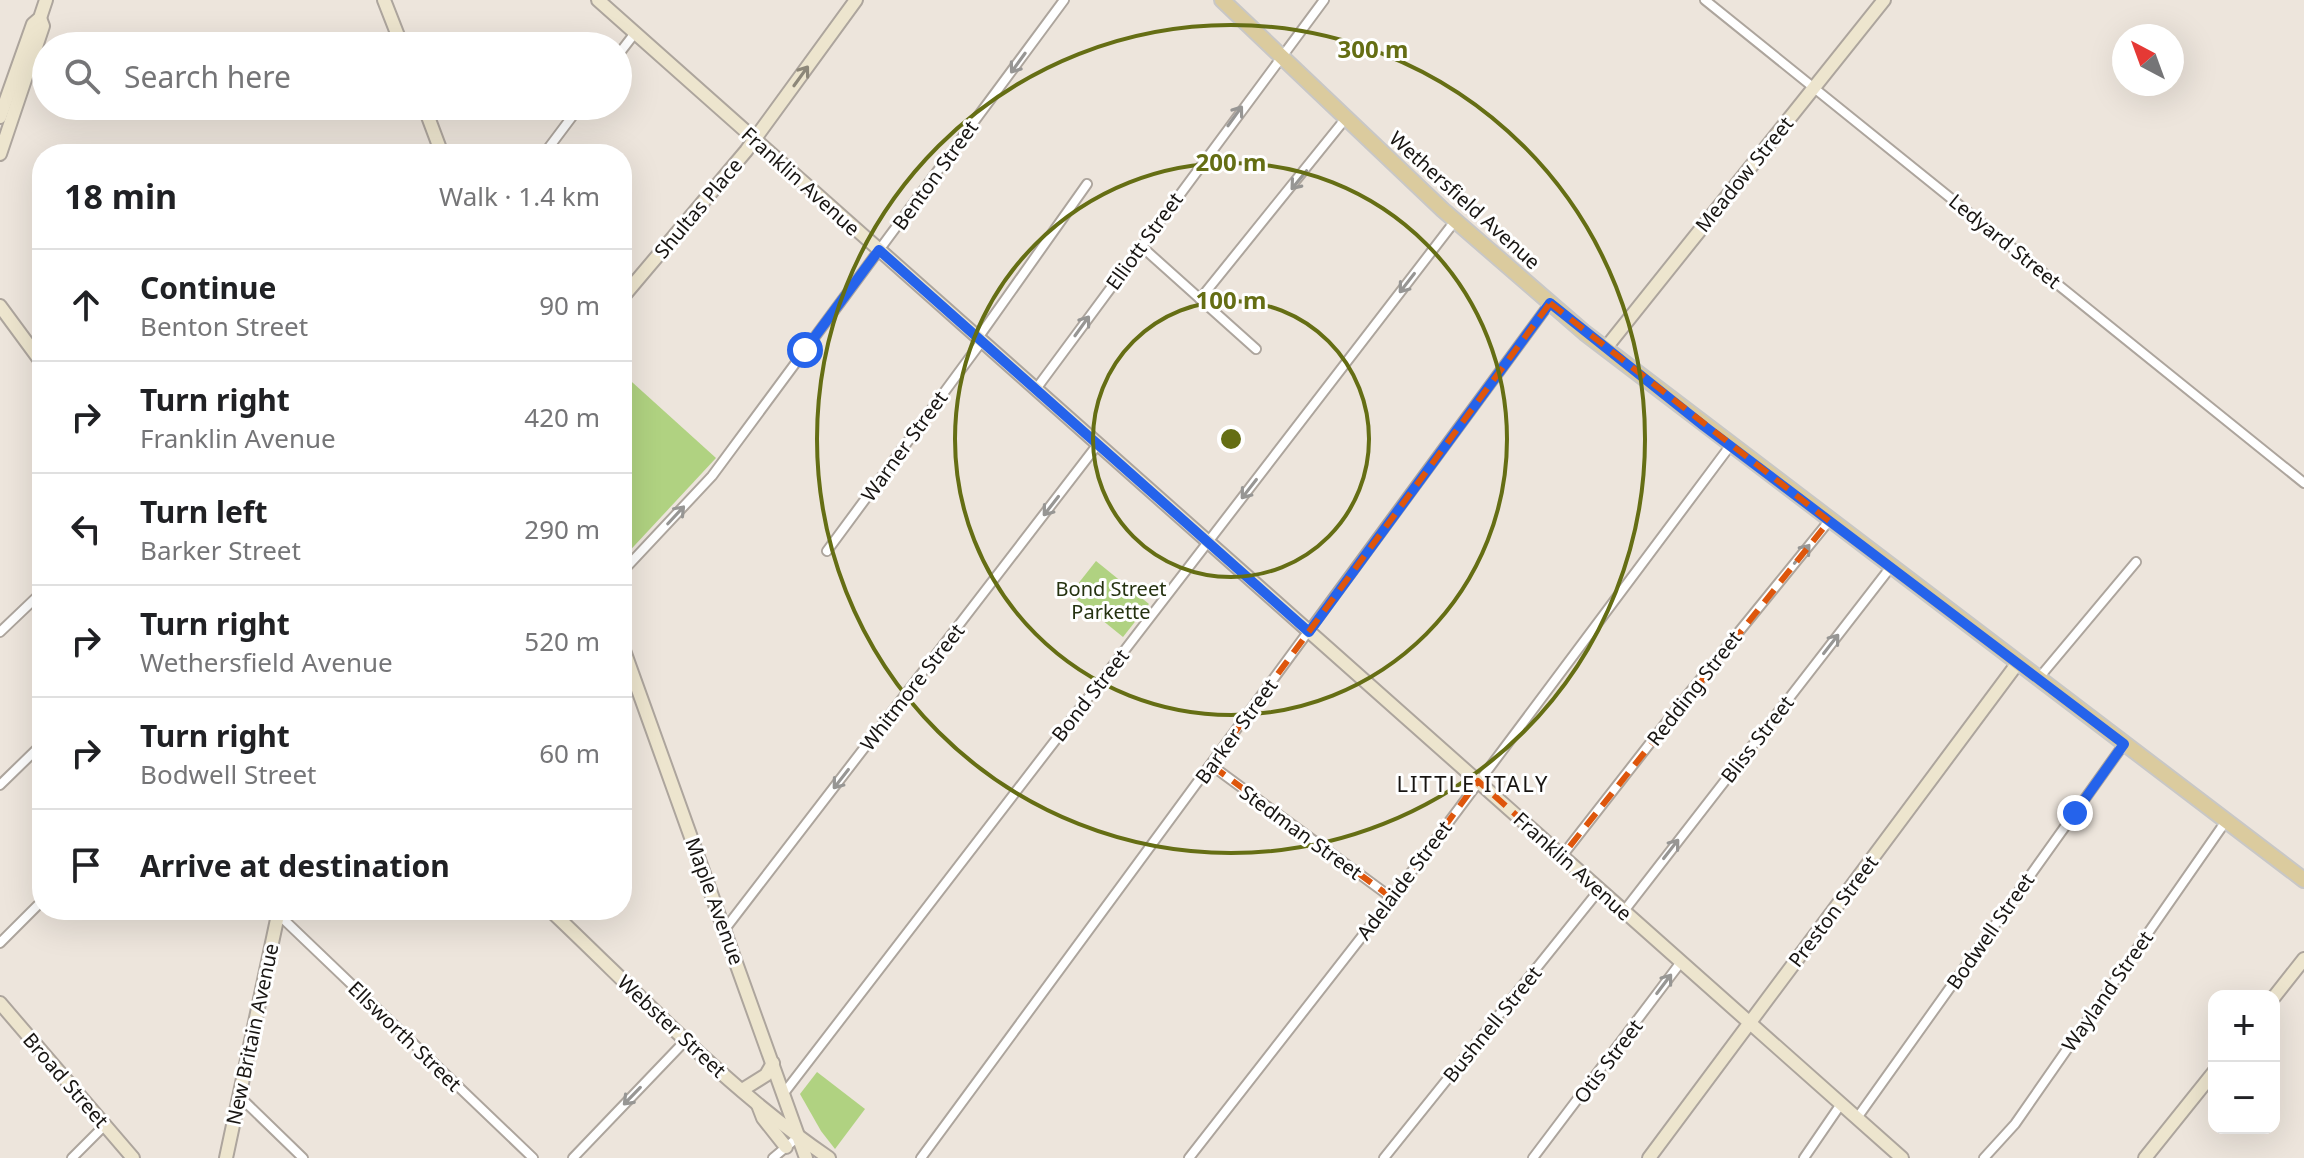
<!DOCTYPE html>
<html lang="en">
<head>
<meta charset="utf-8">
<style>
	body { margin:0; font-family:"Noto Sans",sans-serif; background:#f2f2f2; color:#202124 }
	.controls { position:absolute; right:24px; bottom:24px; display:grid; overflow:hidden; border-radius:16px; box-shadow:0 8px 32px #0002 }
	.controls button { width:72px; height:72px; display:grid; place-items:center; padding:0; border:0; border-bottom:2px solid #e0e0e0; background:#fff; color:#202124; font:40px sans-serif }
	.compass { position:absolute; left:2112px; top:24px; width:72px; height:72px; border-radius:50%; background:#fff; box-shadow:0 8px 32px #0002; rotate:319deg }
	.stop { position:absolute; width:24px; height:24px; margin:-18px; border:6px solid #2563eb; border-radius:50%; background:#fff }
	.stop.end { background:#2563eb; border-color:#fff; box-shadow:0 2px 8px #0008 }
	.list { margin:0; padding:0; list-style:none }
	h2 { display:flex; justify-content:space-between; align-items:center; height:104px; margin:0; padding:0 32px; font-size:34px }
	h2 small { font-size:26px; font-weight:400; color:#757577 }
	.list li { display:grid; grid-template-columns:52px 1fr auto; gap:24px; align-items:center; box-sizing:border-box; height:112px; padding:0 32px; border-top:2px solid #e0e0e0 }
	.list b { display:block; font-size:30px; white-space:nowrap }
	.list p { margin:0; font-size:26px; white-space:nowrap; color:#757577 }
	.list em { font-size:26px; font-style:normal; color:#757577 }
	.icon { flex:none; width:44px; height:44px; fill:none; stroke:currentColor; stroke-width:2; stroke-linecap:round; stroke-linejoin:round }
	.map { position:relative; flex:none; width:2304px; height:1158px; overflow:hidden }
	.search { position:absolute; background:#fff; box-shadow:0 8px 32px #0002; left:32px; top:32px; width:600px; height:88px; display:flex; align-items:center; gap:20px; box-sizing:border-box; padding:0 28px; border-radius:44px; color:#757577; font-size:30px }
	.panel { position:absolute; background:#fff; box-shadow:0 8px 32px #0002; left:32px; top:144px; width:600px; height:776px; border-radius:32px }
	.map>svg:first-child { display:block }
	.green { fill:#b0d281 }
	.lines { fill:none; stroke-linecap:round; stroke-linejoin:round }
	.street-casing { stroke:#ada59d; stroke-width:12 }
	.secondary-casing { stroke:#ada59d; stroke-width:16 }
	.primary-casing { stroke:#c8c7c6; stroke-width:18 }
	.street { stroke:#fff; stroke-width:8 }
	.secondary { stroke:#ede5ce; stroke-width:12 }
	.primary { stroke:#dbcb9e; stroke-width:14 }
	.oneway { stroke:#979694 }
	.oneway2 { stroke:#8d8779 }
	.route { stroke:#2563eb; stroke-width:10 }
	.marked { fill:none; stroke:#de560c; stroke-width:6; stroke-dasharray:16 10; stroke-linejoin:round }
	.ring { fill:none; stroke:#656e14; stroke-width:4 }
	.labels { text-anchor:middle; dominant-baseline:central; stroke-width:6; stroke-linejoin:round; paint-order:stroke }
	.street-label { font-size:20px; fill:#181512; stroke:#fff }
	.park-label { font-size:20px; fill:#253210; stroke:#fff }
	.neighbourhood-label { font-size:22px; letter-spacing:2px; fill:#181512; stroke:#fff }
	.centre { fill:#656e14; stroke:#fff; stroke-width:4 }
	.ring-label { font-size:24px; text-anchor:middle; font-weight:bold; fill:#656e14; stroke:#fff; stroke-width:6; stroke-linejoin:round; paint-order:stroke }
</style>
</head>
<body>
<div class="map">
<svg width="2304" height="1158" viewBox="0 0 2304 1158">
	<rect width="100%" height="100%" fill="#ede5dc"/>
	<!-- green -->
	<g class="green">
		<polygon points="622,373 716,458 622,559"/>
		<polygon points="1096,561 1149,604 1123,637 1070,594"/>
		<polygon points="817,1072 865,1109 835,1149 821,1131 800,1094"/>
	</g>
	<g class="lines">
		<!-- street casing -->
		<g class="street-casing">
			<g id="street">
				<polyline points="1705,0 2304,483"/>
				<polyline points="618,55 635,33"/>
				<polyline points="544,154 580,106"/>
				<polyline points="1141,246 1256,349"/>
				<polyline points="1200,299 1346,118"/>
				<polyline points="978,338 1087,184"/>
				<polyline points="1036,389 1324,0"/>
				<polyline points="827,551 982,341"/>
				<polyline points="622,572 712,476 1064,0"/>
				<polyline points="0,632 42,592"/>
				<polyline points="2038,679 2136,562"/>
				<polyline points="1211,765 1392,898"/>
				<polyline points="0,785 42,744"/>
				<polyline points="1562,856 1690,692 1829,521"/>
				<polyline points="1624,911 1890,568"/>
				<polyline points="278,914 533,1158"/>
				<polyline points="725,929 1098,444"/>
				<polyline points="0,943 42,901"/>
				<polyline points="784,1093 1455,221"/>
				<polyline points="239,1096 303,1158"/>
				<polyline points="1857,1118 2124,744"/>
				<polyline points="72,1158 105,1125"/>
				<polyline points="573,1158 686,1040"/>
				<polyline points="773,1158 798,1137"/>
				<polyline points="921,1158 1550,303"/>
				<polyline points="1189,1158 1392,898 1730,446"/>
				<polyline points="1384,1158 1600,889"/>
				<polyline points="1533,1158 1681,962"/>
				<polyline points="1804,1158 1841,1104"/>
				<polyline points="1984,1158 2015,1124 2226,821"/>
			</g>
		</g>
		<!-- secondary casing -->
		<g class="secondary-casing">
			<g id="secondary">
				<polyline points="384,0 402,46"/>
				<polyline points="598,0 1902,1158"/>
				<polyline points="424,106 442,154"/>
				<polyline points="0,117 33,24 40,18 46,0"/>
				<polyline points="0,154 43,26 40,18"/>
				<polyline points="622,298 746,151 856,0"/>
				<polyline points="0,306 42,363"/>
				<polyline points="1605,349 1884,0"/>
				<polyline points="622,645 806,1158"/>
				<path d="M550,910C640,995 726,1088 829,1158"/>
				<polyline points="2274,997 2304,959"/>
				<polyline points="0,1003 133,1158"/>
				<polyline points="742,1090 766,1075 773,1063"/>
				<polyline points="758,1105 763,1118 786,1147"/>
				<polyline points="226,1158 279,910"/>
				<polyline points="1649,1158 2017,664"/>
				<polyline points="2145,1158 2214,1072"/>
			</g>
		</g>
		<!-- primary casing -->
		<g class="primary-casing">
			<polyline id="primary" points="1222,0 1443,210 1585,333 2304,880"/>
		</g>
		<!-- street -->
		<use href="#street" class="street"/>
		<!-- secondary -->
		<use href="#secondary" class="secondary"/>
		<!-- primary -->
		<use href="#primary" class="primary"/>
	</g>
	<!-- one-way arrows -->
	<defs><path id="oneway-shaft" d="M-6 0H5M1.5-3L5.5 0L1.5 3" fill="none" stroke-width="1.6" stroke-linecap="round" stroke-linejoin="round" transform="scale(2)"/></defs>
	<g class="oneway">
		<use href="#oneway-shaft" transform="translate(1018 63) rotate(126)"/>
		<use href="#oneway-shaft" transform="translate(1235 116) rotate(-54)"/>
		<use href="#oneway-shaft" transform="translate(1299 180) rotate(129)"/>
		<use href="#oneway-shaft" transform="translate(1407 283) rotate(128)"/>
		<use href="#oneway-shaft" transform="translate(1082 326) rotate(-54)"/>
		<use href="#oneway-shaft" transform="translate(1249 489) rotate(128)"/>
		<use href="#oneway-shaft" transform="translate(1051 506) rotate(128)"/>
		<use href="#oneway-shaft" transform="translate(676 515) rotate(-47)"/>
		<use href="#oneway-shaft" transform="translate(1802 554) rotate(-51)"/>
		<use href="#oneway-shaft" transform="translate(1831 644) rotate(-52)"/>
		<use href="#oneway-shaft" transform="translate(841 779) rotate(128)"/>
		<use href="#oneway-shaft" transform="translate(1671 849) rotate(-52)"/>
		<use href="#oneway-shaft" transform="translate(1664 984) rotate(-53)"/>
		<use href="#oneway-shaft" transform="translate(632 1096) rotate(134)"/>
	</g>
	<use class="oneway2" href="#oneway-shaft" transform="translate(801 76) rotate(-54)"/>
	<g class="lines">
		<!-- route -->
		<polyline class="route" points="805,350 879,250 1309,632 1550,303 1704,426 2124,744 2075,813"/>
	</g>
	<!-- marked area -->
	<path class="marked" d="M1550,303L1829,521L1562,856L1478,781L1392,898L1211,765Z"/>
	<!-- distance rings -->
	<g class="ring">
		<circle cx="1231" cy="439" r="138"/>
		<circle cx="1231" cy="439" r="276"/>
		<circle cx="1231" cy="439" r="414"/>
	</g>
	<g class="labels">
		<!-- street labels -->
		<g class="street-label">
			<text transform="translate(1744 174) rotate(-51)">Meadow Street</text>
			<text transform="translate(935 175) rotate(-54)">Benton Street</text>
			<text transform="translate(801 181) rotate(42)">Franklin Avenue</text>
			<text transform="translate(1465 200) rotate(42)">Wethersfield Avenue</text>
			<text transform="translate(698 208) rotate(-50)">Shultas Place</text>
			<text transform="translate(1144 241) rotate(-54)">Elliott Street</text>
			<text transform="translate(2005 241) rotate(39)">Ledyard Street</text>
			<text transform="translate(904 446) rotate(-54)">Warner Street</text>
			<text transform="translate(912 687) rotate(-52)">Whitmore Street</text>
			<text transform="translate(1694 688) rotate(-52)">Redding Street</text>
			<text transform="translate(1090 695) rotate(-52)">Bond Street</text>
			<text transform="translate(1236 731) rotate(-54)">Barker Street</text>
			<text transform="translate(1757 739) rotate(-52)">Bliss Street</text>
			<text transform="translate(1301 832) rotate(36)">Stedman Street</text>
			<text transform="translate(1573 866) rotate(42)">Franklin Avenue</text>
			<text transform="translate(1404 880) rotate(-53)">Adelaide Street</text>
			<text transform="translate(715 901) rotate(70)">Maple Avenue</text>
			<text transform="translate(1833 911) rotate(-53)">Preston Street</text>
			<text transform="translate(1990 931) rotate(-55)">Bodwell Street</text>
			<text transform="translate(2107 991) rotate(-55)">Wayland Street</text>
			<text transform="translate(1492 1024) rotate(-51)">Bushnell Street</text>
			<text transform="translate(672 1026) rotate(43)">Webster Street</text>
			<text transform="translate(252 1034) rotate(-78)">New Britain Avenue</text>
			<text transform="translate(405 1036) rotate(44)">Ellsworth Street</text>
			<text transform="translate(1608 1061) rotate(-53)">Otis Street</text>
			<text transform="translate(66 1080) rotate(49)">Broad Street</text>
		</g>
		<!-- park labels -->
		<g class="park-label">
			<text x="1111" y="588">Bond Street<tspan x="1111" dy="23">Parkette</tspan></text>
		</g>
		<!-- neighbourhood labels -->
		<g class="neighbourhood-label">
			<text x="1473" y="783">LITTLE ITALY</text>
		</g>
	</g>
	<circle cx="1231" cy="439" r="12" class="centre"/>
	<g class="ring-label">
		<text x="1373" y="58">300 m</text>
		<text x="1231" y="171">200 m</text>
		<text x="1231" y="309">100 m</text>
	</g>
</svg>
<div class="controls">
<button>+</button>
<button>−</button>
</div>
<svg class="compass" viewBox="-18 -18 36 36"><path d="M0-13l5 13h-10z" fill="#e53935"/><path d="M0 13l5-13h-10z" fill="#757577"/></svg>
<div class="stop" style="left:805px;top:350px"></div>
<div class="stop end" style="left:2075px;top:813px"></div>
<div class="search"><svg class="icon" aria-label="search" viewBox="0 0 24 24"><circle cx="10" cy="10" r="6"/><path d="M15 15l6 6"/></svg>Search here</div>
<section class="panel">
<h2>18 min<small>Walk · 1.4 km</small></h2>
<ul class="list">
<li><svg class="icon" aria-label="ahead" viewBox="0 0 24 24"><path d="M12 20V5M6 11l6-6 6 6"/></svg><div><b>Continue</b><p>Benton Street</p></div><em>90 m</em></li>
<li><svg class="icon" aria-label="right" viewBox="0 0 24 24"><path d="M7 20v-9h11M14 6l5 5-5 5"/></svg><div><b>Turn right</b><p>Franklin Avenue</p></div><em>420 m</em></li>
<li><svg class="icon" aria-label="left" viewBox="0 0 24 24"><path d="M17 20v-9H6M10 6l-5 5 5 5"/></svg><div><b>Turn left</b><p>Barker Street</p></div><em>290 m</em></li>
<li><svg class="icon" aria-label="right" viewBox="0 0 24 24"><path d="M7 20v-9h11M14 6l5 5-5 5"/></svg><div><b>Turn right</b><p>Wethersfield Avenue</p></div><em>520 m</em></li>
<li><svg class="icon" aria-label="right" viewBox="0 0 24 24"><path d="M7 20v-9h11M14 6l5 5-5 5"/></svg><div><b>Turn right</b><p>Bodwell Street</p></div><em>60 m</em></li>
<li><svg class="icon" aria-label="arrive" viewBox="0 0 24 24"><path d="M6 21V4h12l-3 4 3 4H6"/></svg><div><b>Arrive at destination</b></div></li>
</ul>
</section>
</div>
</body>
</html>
